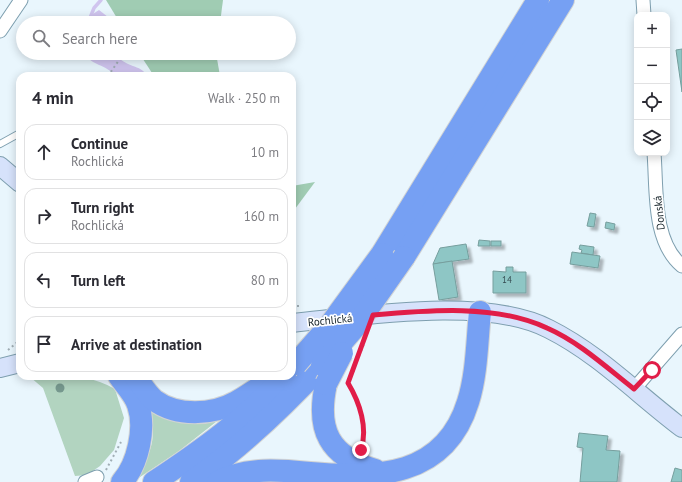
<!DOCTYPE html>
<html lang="en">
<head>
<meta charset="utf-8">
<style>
	body { margin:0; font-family:"PT Sans",sans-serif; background:#f7f7f7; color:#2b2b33 }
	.controls { position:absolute; right:12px; top:12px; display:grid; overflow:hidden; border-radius:8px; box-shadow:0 2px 10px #0003 }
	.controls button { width:36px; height:36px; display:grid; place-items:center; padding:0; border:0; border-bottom:1px solid #e1e1e2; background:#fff; color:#2b2b33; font:20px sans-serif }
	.stop { position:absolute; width:12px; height:12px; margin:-9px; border:3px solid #e11d48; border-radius:50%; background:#fff }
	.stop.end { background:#e11d48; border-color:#fff; box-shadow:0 1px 4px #0008 }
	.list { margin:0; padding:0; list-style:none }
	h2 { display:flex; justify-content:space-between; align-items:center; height:52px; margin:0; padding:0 16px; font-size:17px }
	h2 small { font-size:13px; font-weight:400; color:#7c7c81 }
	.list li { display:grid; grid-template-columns:26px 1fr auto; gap:12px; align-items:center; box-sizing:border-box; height:56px; margin:0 8px 8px; padding:0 8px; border:1px solid #e1e1e2; border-radius:12px }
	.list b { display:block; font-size:15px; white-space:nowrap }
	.list p { margin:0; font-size:13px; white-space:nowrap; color:#7c7c81 }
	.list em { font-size:13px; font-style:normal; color:#7c7c81 }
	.icon { flex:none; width:22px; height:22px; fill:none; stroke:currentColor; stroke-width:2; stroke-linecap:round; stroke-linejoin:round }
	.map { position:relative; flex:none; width:682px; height:482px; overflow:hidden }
	.search { position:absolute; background:#fff; box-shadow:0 2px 10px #0003; left:16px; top:16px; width:280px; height:44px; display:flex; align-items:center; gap:10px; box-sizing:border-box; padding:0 14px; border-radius:22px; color:#7c7c81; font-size:15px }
	.panel { position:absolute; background:#fff; box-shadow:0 2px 10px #0003; left:16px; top:72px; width:280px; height:308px; border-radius:12px }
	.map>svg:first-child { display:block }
	.green { fill:#b2d4c0 }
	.forest { fill:#a0ccb3 }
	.water { fill:#d0c5ef }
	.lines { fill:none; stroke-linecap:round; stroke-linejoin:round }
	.stream { stroke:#d0c5ef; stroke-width:3.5 }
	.building { fill:#8ec6c5; stroke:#769e9d; filter:url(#shadow) }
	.lane-casing { stroke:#7e9faf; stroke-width:8 }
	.street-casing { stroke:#7e9faf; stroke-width:15 }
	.secondary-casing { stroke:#7e9faf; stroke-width:20 }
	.highway-casing { stroke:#d1d3d4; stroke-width:24 }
	.path { stroke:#a0adb4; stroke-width:2; stroke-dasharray:2 3; stroke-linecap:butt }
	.lane { stroke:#fff; stroke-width:6 }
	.street { stroke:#fff; stroke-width:13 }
	.secondary { stroke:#d6e2fb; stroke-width:18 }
	.highway { stroke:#76a0f3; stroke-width:22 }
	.highway-bridge-casing { stroke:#d1d3d4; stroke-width:24; stroke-linecap:butt }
	.highway-bridge { stroke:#76a0f3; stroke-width:22 }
	.tree { fill:#76988e }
	.route { stroke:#e11d48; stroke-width:5 }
	.labels { text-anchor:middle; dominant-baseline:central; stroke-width:3.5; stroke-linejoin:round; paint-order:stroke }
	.number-label { font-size:9px; fill:#354c51 }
	.street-label { font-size:11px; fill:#17242a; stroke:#fff }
</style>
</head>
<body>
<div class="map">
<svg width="682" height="482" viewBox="0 0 682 482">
	<defs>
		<filter id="shadow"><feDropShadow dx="3.5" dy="3.5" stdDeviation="1" flood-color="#0004"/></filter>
	</defs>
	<rect width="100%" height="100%" fill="#e9f6fd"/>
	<!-- green -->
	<g class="green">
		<path d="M34,376C66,376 86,373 115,389L124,418L114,450L100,466L87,475L75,476L43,388L30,377Z"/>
		<path d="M149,407L221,418L179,451L137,479C151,451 158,438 149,407Z"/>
	</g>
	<!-- forest -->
	<g class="forest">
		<polygon points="106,0 223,0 220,23 120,23"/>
		<polygon points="139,53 216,53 220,76 154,76"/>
		<polygon points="315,182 292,213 292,186"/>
	</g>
	<!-- water -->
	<g class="water">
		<polygon points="99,10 108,17 111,23 79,23"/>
		<path d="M84,53H116C123,68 142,64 147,76H115C105,63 93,67 84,53Z"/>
	</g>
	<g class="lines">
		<!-- stream -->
		<polyline class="stream" points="88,23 94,8 101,0"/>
	</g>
	<!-- building -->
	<g class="building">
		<polygon points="682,49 682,92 676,50"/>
		<polygon points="590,213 596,214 594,227 587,226"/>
		<polygon points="606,222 615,224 614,230 605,228"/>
		<polygon points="479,240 490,241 490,246 478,246"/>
		<rect x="491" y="241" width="10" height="5"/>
		<polygon points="466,244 469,259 433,264 440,248"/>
		<polygon points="580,245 594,247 593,255 581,253 582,250 579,249"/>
		<polygon points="572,252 600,256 598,268 570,264"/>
		<polygon points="452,261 458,297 439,300 433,264"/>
		<polygon points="506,267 513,267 513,272 526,272 526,293 493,293 493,271 506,272"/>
		<polygon points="579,433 608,436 606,450 620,451 617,482 580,482 583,448 577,447"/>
		<polygon points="675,468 682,470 682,482 671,482"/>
	</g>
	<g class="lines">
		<!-- lane casing -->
		<g class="lane-casing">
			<polyline id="lane" points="0,144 20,133"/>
		</g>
		<!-- street casing -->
		<g class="street-casing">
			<g id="street">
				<polyline points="643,0 644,15"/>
				<polyline points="0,31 21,0"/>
				<path d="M654,153C657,189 652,241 682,266"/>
				<polyline points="634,389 682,334"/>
				<polyline points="85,482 97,477"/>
			</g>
		</g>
		<!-- secondary casing -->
		<g class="secondary-casing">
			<g id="secondary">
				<polyline points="0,166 20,183"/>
				<path d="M292,323C363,316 486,296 549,329C599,354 638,395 682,428"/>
				<polyline points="0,368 20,363"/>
			</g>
		</g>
		<!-- highway casing -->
		<g class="highway-casing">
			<g id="highway">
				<polyline points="382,254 538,0"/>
				<polyline points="404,257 563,0"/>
				<path d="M119,376C125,385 135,395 138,405C146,428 138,464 122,482"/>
				<path d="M135,376C141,384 146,393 154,400C177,417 213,415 236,402C244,398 252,392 260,387"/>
				<path d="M326,384C316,430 329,456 375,470"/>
				<path d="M154,482C201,451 247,418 285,376"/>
				<path d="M191,482C239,449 282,408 322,365"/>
				<path d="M218,482C246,467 280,470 310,473C377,479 445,477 468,402C477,374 477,341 480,312"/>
			</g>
		</g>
		<!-- path -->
		<g class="path">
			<polyline points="108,76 124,53"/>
			<polyline points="19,206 20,207"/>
			<polyline points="292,306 301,306"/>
			<polyline points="8,350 20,340"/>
			<polyline points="359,356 364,344"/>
			<path d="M354,370L348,383C359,401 368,427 362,447"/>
			<polyline points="106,470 121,442"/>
		</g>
		<!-- lane -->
		<use href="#lane" class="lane"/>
		<!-- street -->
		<use href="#street" class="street"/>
		<!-- secondary -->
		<use href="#secondary" class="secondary"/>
		<!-- highway -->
		<use href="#highway" class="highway"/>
		<!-- highway-bridge casing -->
		<g class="highway-bridge-casing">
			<g id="highway-bridge">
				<polyline points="296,364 330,325 382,254"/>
				<polyline points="322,365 355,327 404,257"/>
				<polyline points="326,384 342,353"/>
			</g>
		</g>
		<!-- highway-bridge -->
		<use href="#highway-bridge" class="highway-bridge"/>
	</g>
	<!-- trees -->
	<circle class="tree" cx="60" cy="388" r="4.5"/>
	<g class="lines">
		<!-- route -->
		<path class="route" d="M361,450C368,428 360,403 348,383L373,315C429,310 496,304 547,328C579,342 606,367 634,389L652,370"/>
	</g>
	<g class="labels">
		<!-- number labels -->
		<g class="number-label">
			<text x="507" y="279">14</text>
		</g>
		<!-- street labels -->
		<g class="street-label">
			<text transform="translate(659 213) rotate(-96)">Donská</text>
			<text transform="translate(330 320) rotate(-6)">Rochlická</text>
		</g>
	</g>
</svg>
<div class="controls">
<button>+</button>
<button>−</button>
<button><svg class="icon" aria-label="locate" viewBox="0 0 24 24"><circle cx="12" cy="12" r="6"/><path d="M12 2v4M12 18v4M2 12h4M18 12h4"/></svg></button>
<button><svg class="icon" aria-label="layers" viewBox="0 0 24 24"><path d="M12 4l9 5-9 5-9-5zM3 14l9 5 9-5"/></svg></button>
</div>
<div class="stop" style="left:652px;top:370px"></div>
<div class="stop end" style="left:361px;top:450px"></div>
<div class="search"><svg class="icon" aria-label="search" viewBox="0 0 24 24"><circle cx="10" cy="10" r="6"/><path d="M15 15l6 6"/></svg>Search here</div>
<section class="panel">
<h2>4 min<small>Walk · 250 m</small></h2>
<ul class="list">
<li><svg class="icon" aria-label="ahead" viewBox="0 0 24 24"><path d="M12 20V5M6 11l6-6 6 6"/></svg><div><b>Continue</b><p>Rochlická</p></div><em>10 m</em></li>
<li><svg class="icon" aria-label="right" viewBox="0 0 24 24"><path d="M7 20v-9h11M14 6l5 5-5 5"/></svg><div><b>Turn right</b><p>Rochlická</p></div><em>160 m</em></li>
<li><svg class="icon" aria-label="left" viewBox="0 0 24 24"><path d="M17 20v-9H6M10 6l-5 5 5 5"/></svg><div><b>Turn left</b></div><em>80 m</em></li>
<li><svg class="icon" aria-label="arrive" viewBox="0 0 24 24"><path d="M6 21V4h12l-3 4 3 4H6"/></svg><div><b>Arrive at destination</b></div></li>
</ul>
</section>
</div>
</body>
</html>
